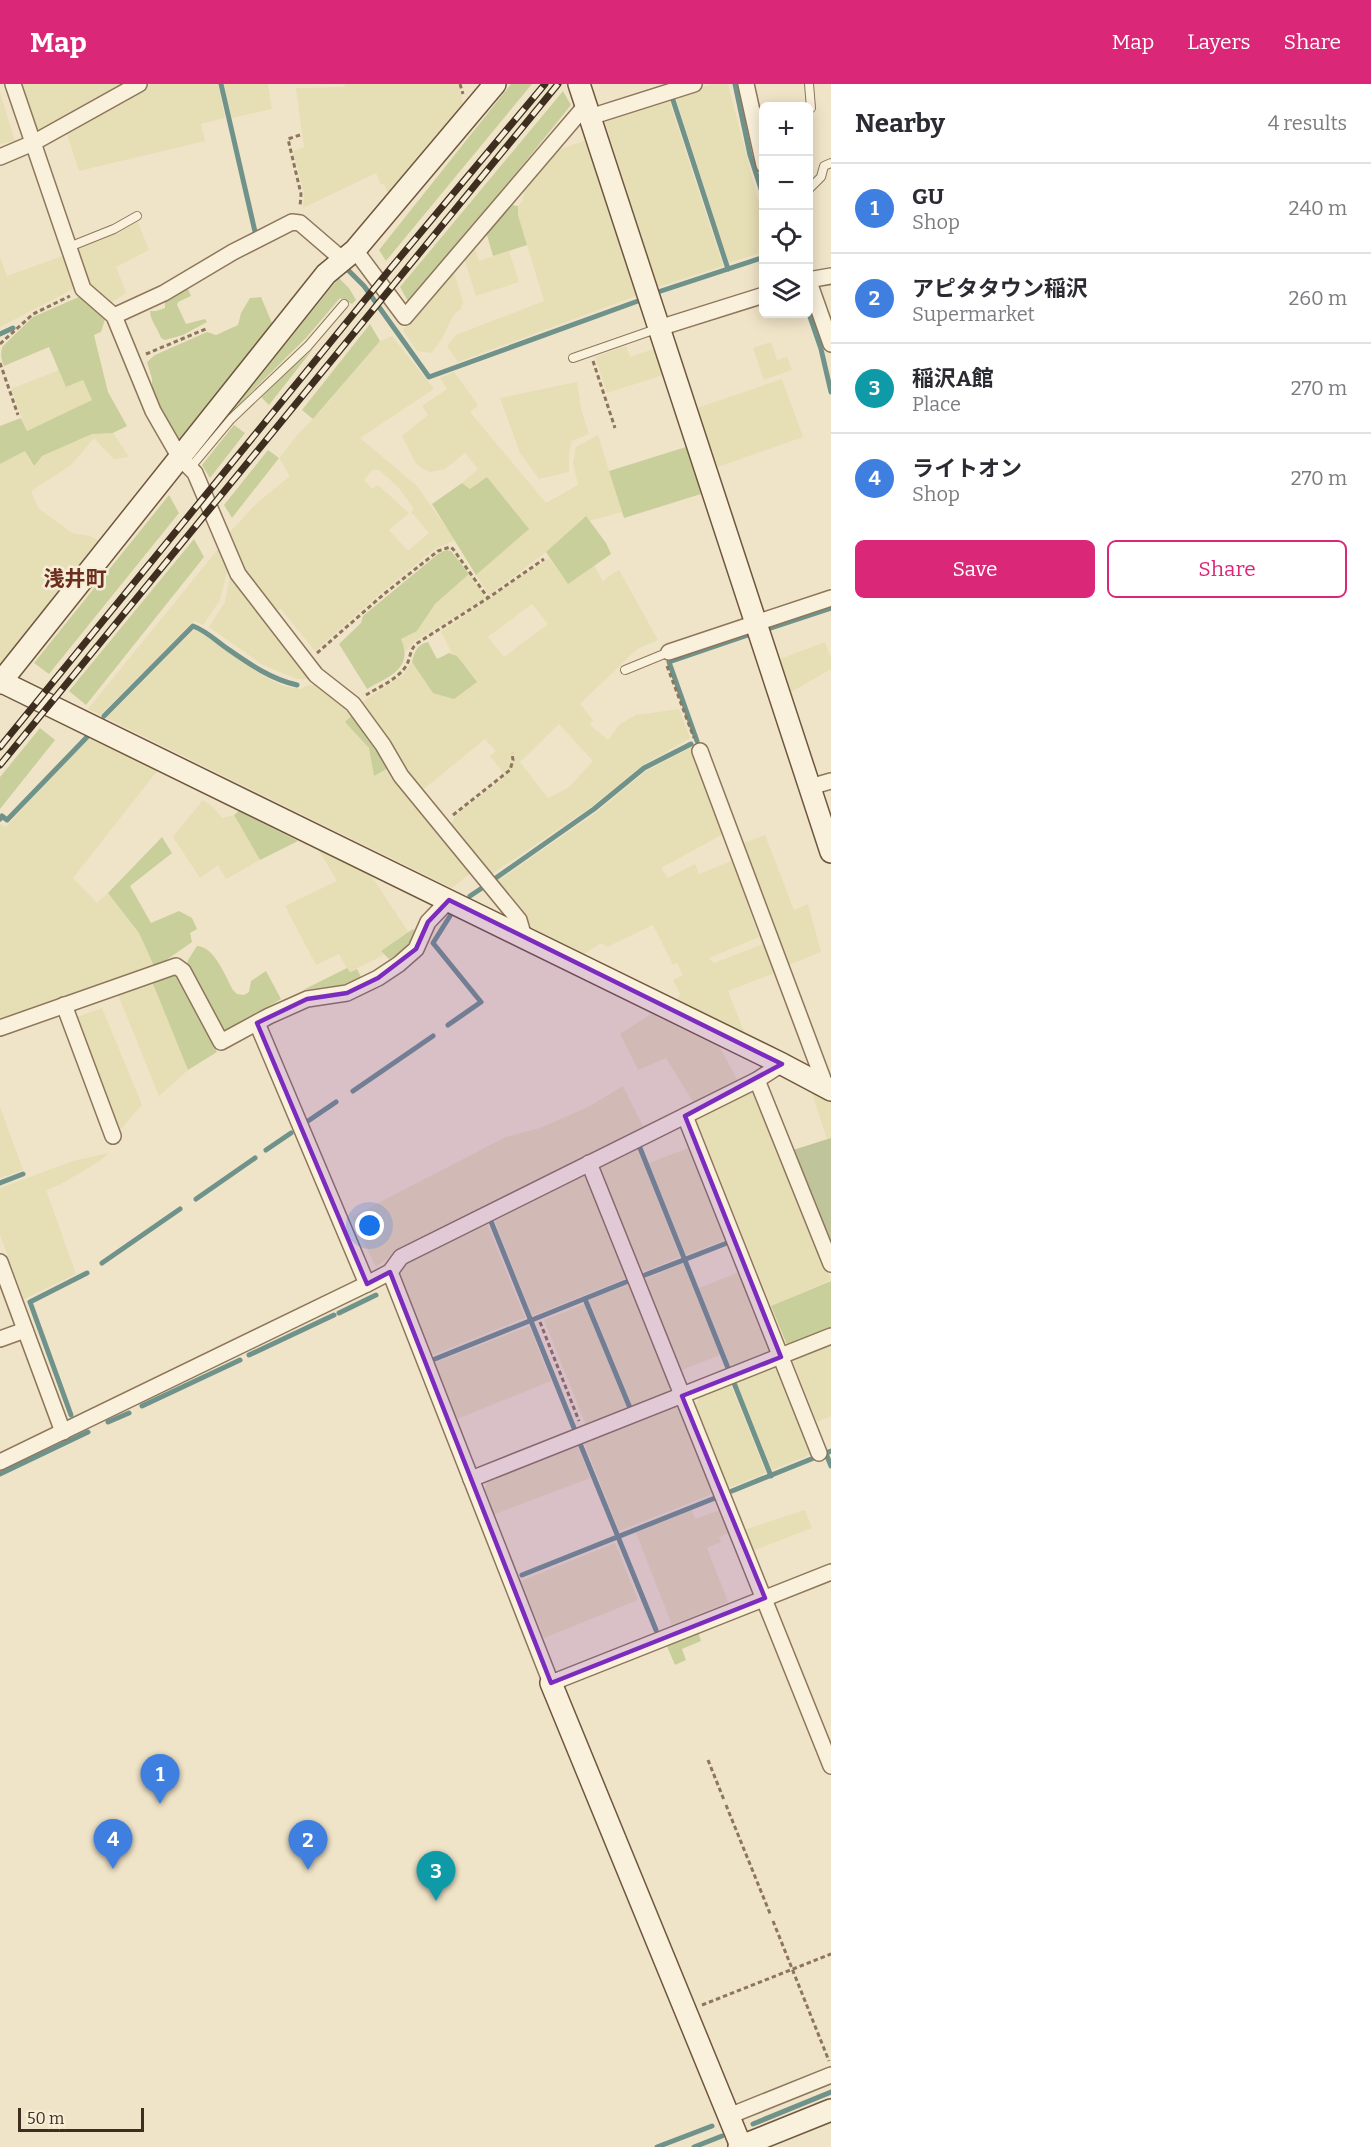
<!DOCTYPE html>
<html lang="en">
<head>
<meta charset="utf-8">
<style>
	body { margin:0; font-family:Bitter,"Noto Sans JP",serif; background:#f7f7f7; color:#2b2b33 }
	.controls { position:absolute; right:18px; top:18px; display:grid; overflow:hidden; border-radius:9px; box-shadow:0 3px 15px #0003 }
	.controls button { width:54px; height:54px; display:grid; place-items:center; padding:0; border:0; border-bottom:2px solid #e1e1e2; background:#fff; color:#2b2b33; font:30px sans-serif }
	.scale { position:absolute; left:18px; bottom:15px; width:126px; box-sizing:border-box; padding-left:6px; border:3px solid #3d2e20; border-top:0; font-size:16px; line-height:21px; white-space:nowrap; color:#3d2e20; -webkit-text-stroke:4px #f7eed8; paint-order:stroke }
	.you { position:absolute; left:370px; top:1142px; width:21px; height:21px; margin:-15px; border:4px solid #fff; border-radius:50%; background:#1a73e8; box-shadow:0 0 0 9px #1a73e833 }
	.badge { display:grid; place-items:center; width:39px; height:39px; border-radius:50%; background:#db2777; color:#fff; font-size:20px; font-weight:700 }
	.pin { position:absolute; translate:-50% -50px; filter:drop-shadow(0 2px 3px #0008) }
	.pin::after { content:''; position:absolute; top:32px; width:21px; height:18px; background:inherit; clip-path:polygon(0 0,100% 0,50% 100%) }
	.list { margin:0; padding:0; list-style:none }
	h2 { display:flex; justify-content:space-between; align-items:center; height:78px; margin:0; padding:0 24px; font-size:26px }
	h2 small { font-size:20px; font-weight:400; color:#7c7c81 }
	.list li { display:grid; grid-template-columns:39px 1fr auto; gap:18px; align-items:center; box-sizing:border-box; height:90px; padding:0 24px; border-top:2px solid #e1e1e2 }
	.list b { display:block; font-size:22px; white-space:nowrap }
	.list p { margin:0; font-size:20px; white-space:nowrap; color:#7c7c81 }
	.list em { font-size:20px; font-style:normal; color:#7c7c81 }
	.actions { display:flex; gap:12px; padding:18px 24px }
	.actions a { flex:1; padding:14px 0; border:2px solid #db2777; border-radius:9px; text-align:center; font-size:21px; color:#db2777 }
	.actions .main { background:#db2777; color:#fff }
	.icon { flex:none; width:33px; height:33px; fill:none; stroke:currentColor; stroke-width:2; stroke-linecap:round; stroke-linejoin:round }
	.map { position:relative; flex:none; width:831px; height:2063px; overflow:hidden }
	header { display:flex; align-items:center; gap:36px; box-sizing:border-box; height:84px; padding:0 30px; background:#db2777; color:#fff }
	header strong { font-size:28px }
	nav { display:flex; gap:33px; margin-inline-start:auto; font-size:21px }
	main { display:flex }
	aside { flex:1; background:#fff }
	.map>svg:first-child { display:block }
	.farmland { fill:#e6deb5; fill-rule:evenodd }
	.green { fill:#c9cf9b }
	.cemetery { fill:#bfc49a }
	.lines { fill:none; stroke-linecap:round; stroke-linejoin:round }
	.stream { stroke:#6f938a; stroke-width:5 }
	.lane-casing { stroke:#8d765c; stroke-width:10 }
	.street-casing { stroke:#8d765c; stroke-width:18 }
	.secondary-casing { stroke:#6f573f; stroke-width:24 }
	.path { stroke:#8d765c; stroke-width:3; stroke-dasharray:4.5 3; stroke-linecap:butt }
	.lane { stroke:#faf1dc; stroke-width:8 }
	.street { stroke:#faf1dc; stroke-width:15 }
	.secondary { stroke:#faf1dc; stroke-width:21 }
	.rail-casing { stroke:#3d2e20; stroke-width:7 }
	.rail { stroke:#f7eed8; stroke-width:4.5; stroke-dasharray:14; stroke-linecap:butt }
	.marked { fill:#7b2cbf; fill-opacity:0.2; stroke:#7b2cbf; stroke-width:4.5; stroke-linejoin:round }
	.labels { text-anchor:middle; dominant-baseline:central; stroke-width:5; stroke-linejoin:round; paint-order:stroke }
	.quarter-label { font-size:21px; font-weight:bold; fill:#6b2e1e; stroke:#f7eed8 }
</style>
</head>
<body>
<header>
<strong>Map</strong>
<nav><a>Map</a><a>Layers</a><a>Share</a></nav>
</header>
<main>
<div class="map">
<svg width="831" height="2063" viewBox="0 0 831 2063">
	<rect width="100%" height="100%" fill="#f0e4c8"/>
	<!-- farmland -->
	<g class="farmland">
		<polygon points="19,0 129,0 40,49 36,48"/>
		<polygon points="151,0 218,0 225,34 201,40 205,57 79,87 66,47"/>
		<polygon points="224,0 268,0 272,25 232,34"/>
		<polygon points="344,0 458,0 464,22 389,112 384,100 381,101 376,89 303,124 304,109 293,67 304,63 296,4 345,3"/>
		<polygon points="711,0 728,0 757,113 763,130 763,168 729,179 675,12"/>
		<polygon points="0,8 15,57 0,60"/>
		<polygon points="668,13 723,182 658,203 605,39 608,33"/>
		<polygon points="586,56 636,212 458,278 447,262 456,251 544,217 518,131 518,122 522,118 528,93 546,71"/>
		<polygon points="137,136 149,166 116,183 126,209 108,221 89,202 75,165 115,148"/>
		<polygon points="473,158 479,177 509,167 519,198 476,212 463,171"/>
		<polygon points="65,171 77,203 0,243 0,173 7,192"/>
		<polygon points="451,185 456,194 463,218 461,225 454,230 442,255 431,269 417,267 403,246"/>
		<path d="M392,252L434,305L360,354L417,402L455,456L435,465L382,508L315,567L281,525L271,528L240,486L226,452L257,419L290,392L279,374L298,350L320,328L380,257ZM372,386H379L398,403L414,425L411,428L429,449L408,467L389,446L409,429L378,401L372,405L364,396Z"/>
		<polygon points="771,258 777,276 787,273 792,286 764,296 753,264"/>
		<polygon points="626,262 630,273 654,265 663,291 607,309 595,273"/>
		<polygon points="59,286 66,303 83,296 92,316 27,347 11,305"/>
		<polygon points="454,288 478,321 470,328 546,419 578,401 573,379 576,363 598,351 622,428 589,437 585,432 546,468 489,511 476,491 528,445 462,399 478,385 465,369 445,385 430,388 423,385 415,378 402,352 428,331 422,322 447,305 440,294"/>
		<polygon points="782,295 803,353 718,383 697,324"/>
		<polygon points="577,298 581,325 589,350 572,357 569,368 569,388 539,395 520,369 500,314"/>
		<polygon points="113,349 129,373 114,375 94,354 71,381 31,407 38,424 72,449 90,452 102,458 2,582 0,581 0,380 25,367 33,382 42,372 92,350"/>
		<polygon points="219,464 228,483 220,516 203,541 194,537 100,631 88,625"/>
		<path d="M549,474L568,499L594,481L603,498L609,492L619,486L658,556L637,565L580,620L593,636L590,641L608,656L620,640L636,631L679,625L690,654L643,681L591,723L489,792L452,747L451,740L456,731L506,692L490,672L496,667L485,655L419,709L359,622L362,618L403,591L412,578L434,609L476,599L457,572L452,569L441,548ZM532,520L548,540L504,573L488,553ZM559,640L593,677L568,704L548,714L520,678Z"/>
		<polygon points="469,490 486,514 415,557 405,568 401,555 417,547 435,520"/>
		<polygon points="234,491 313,595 297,595 263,581 209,543 225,518 230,492"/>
		<polygon points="194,546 202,549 262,591 283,602 301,605 305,602 320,600 355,628 345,638 369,664 374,692 390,683 473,787 452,804 106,634"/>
		<polygon points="825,558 831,574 831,585 791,608 780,575"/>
		<polygon points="88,653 157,687 73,794 97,819 108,809 139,849 155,884 0,940 0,740 6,743"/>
		<polygon points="694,662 725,749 661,784 668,794 695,780 699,790 732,777 759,853 709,874 714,879 766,859 777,888 728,907 745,950 677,916 680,910 673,896 683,891 677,879 673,881 653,841 607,863 601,859 584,870 530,843 495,799 598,727 646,687"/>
		<polygon points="203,716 214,724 222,734 234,731 260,776 226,795 218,781 200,794 173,753"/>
		<polygon points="765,751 794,826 808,820 821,868 786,882 741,760"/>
		<polygon points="318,765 370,790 409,849 381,867 384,871 349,888 339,870 316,881 285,822 337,797"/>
		<polygon points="151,895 188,986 159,1012 117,908"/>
		<polygon points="102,924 142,1021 118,1048 74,934"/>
		<polygon points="651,930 719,962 739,999 695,1021 666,974 638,986 620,950"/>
		<polygon points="623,1002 645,1046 391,1172 376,1183 351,1133 506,1053 540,1044 590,1022"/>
		<polygon points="748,1003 756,1006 831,1196 771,1222 694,1030"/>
		<polygon points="812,1009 831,1018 831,1054 827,1055"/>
		<polygon points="0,1023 23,1086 0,1094"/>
		<polygon points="635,1059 680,1173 640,1189 599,1085 599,1080"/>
		<polygon points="691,1063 727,1155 686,1171 649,1079"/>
		<polygon points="109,1069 100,1077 59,1101 46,1106 76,1190 24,1215 0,1151 0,1104 73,1077"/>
		<polygon points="581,1087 587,1090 629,1193 532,1232 492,1130"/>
		<polygon points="485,1134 525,1234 431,1272 398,1186 403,1175"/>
		<polygon points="683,1179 720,1271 679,1287 643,1196"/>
		<polygon points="740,1188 771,1266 770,1269 731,1284 699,1204"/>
		<polygon points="631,1199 671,1300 667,1310 633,1324 589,1216"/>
		<polygon points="585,1220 629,1327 589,1343 586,1341 544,1236"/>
		<polygon points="529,1242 551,1297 457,1335 434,1279"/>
		<polygon points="831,1259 831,1332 817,1338 792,1275"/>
		<polygon points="778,1280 814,1369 772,1386 736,1297"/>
		<polygon points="730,1299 766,1389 726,1405 694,1326 700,1312"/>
		<polygon points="674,1322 682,1326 715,1409 619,1447 584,1358"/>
		<polygon points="577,1361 590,1394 493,1431 484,1408 487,1397"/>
		<polygon points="692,1426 695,1435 720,1426 729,1449 719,1453 721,1458 707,1464 728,1518 672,1541 636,1449"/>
		<polygon points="805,1426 812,1444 752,1467 744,1446"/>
		<polygon points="615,1459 638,1516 544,1554 521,1497"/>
	</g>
	<!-- green -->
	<g class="green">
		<polygon points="511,0 532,0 386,177 379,166"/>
		<polygon points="563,7 571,21 410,221 400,203"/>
		<polygon points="512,121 518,122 518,131 527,161 493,172 485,144 495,132 507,128"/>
		<polygon points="339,194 349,204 356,216 352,220 340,214 306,254 225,334"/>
		<path d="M184,203L188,205L191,212L178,218L177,221L186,240L205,235L207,238L183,251L165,256L161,254C158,244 150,237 150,227H156L165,224V213Z"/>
		<path d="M81,212L105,235L101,248L94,251L108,308L127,342L113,349L92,350L42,372L34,382L25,367L0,380V342L21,334L27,347L92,316L83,296L66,303L49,263L4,282C1,275 0,268 3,262L33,233Z"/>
		<polygon points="261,213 272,239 270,248 177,359 152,310 152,295 147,278 155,271 207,248 216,251 238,241 241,229 250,214"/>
		<polygon points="370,240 380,257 313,335 302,326"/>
		<polygon points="313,265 269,321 260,312"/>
		<polygon points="234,341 245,349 210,394 202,381"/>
		<polygon points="686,363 701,410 624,434 609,387"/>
		<polygon points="268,366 279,374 232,434 224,421"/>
		<polygon points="487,393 529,445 476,491 432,420 462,399 470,405"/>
		<polygon points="169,411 179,429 49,590 34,579"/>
		<polygon points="586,432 606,459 611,470 568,500 546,468"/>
		<polygon points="194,455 204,473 86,621 69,607"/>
		<path d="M446,466L451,467L469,490L435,520L417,547L401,555C414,585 389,592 367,605L339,560L361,539L363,532L438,470Z"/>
		<path d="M428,558L437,575L449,569L457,572L477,598L454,615L433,609L412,578C414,569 417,560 428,558Z"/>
		<polygon points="355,628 390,683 374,692 369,664 345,638"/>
		<polygon points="40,644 55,656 0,725 0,693"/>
		<polygon points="239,727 298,757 260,776 234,731"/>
		<polygon points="162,753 172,769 130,802 151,839 179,827 192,834 197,845 190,849 192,858 155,884 139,849 108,809"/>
		<polygon points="413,845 417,851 398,870 389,875 381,867"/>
		<path d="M197,862C215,863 225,892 233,906L237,910L244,911L249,908L251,897L266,887L281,915L226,947L221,944L187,882L188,876Z"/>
		<polygon points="347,884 350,888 357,885 361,893 347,900 303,906"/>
		<polygon points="168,888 175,891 217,968 188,986 151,895"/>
		<polygon points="831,1197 831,1243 787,1261 771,1222"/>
		<polygon points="698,1547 701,1557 682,1565 686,1576 675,1581 666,1560"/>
	</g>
	<!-- cemetery -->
	<polygon class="cemetery" points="831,1054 831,1162 790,1067"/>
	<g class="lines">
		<!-- stream -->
		<g class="stream">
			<polyline points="221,0 256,152"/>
			<polyline points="735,0 750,71 764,114"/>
			<polyline points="672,13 728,185"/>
			<polyline points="348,186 364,202 429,293 638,217"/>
			<polyline points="661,207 764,173"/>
			<polyline points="808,227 821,265 831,308"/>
			<polyline points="0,250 13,244"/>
			<polyline points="771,544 831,524"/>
			<path d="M104,632L193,542C206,547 214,555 225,563C248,579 270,595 297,601"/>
			<polyline points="697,657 669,578 748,551"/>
			<polyline points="0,735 2,732 7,736 87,653"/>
			<polyline points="493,796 594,725 644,684 691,660"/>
			<polyline points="470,812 485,802"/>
			<polyline points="448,941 481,918 433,859 450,832"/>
			<polyline points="353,1007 433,952"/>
			<polyline points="308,1037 336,1018"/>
			<polyline points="638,1059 728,1284"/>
			<polyline points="266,1066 291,1049"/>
			<polyline points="0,1099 23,1090"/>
			<polyline points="196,1115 255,1074"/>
			<polyline points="490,1135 574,1344"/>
			<polyline points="102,1179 180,1125"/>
			<polyline points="645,1191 727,1159"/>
			<polyline points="585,1215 630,1324"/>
			<polyline points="339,1229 376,1211"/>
			<polyline points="249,1271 334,1231"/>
			<polyline points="435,1275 626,1198"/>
			<polyline points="734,1299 771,1392"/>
			<polyline points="142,1322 240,1276"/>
			<polyline points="71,1331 30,1218 87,1189"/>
			<polyline points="108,1338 129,1329"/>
			<polyline points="581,1362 656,1546"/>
			<polyline points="825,1367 831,1382"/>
			<polyline points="0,1390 88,1348"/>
			<polyline points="732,1407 831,1367"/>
			<polyline points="522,1491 715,1414"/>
			<polyline points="753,2040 831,2008"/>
			<polyline points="657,2063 712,2042"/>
			<polyline points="694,2063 722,2052"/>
		</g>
		<!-- lane casing -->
		<g class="lane-casing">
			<g id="lane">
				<polyline points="809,0 811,24"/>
				<polyline points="808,106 821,93 824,82 831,79"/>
				<polyline points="69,163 114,145 137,132"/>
				<polyline points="573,274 659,244"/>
				<polyline points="190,384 231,335 308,262 344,220"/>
				<polyline points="625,586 669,568"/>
			</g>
		</g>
		<!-- street casing -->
		<g class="street-casing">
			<g id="street">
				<polyline points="13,0 83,205 114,232 153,327 180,374 195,389 238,490 316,591 353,620 383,661 401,692 519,836 524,853"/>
				<polyline points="746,0 764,81"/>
				<polyline points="590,33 694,0"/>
				<polyline points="0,73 33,59 139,0"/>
				<polyline points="355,166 405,233 586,21"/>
				<polyline points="808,195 831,260"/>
				<polyline points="808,196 831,192"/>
				<polyline points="114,232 164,209 233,168 292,138 300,139 343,176"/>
				<polyline points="659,244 764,211"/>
				<polyline points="669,568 831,514"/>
				<polyline points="700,667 826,1003"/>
				<polyline points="810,703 831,697"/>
				<polyline points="64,921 113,1052"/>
				<polyline points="257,939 367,1200"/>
				<polyline points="0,944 176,882 183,887 221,958 269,932 307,915 347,909 378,894 399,880 416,865 428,838 449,816"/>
				<polyline points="757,996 831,1180"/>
				<polyline points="685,1032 819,1369"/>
				<polyline points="589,1079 831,1682"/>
				<polyline points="0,1178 63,1348"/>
				<polyline points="390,1188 551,1599 831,1488"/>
				<polyline points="0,1255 25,1246"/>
				<polyline points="0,1378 367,1200 390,1188 401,1173 757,996 782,980"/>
				<polyline points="471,1395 831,1252"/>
				<polyline points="729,2032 831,1991"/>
			</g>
		</g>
		<!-- secondary casing -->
		<g class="secondary-casing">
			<g id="secondary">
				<polyline points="579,0 831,768"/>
				<polyline points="0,597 782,980 831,1006"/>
				<polyline points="0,599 326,190 355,166 495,0"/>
				<polyline points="551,1599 741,2062"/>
				<polyline points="739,2063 831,2026"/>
			</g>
		</g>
		<!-- path -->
		<g class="path">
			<polyline points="460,0 463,10"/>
			<polyline points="300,51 288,55 301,110 300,123"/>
			<polyline points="0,260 33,230 70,212"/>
			<polyline points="146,270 208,244"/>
			<polyline points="593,277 615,344"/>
			<polyline points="0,279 18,331"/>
			<polyline points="317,569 384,510 438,467 450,463 453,465 488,514"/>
			<polyline points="667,582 694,654"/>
			<path d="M366,611C379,603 398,595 406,582C411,574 409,567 416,560L488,514L544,475"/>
			<polyline points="453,731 510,686 513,676 512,669"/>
			<polyline points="540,1238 579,1337"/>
			<polyline points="708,1676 724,1716"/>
			<polyline points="726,1721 771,1832"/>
			<polyline points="773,1837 829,1977"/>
			<polyline points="702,1921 831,1870"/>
		</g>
		<!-- lane -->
		<use href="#lane" class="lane"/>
		<!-- street -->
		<use href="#street" class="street"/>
		<!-- secondary -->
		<use href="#secondary" class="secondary"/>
		<!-- rail casing -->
		<g class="rail-casing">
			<g id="rail">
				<polyline points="0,663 391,184 545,0"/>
				<polyline points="0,681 558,0"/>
			</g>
		</g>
		<!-- rail -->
		<use href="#rail" class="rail"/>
	</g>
	<!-- marked area -->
	<path class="marked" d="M449,816L782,980L685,1032L781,1273L682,1312L765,1514L551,1599L390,1188L367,1200L257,939L307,915L347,909L378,894L416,865L428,838Z"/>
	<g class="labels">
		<!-- quarter labels -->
		<g class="quarter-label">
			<text x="75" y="495">浅井町</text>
		</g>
	</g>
</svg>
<div class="controls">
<button>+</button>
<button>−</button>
<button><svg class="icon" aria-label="locate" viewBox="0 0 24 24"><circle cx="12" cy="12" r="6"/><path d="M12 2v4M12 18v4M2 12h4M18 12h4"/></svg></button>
<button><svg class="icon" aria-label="layers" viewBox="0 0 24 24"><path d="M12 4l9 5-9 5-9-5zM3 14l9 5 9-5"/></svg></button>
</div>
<div class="scale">50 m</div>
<div class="you"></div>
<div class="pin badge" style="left:160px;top:1720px;background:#3f7fe0">1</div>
<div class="pin badge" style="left:308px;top:1786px;background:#3f7fe0">2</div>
<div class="pin badge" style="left:436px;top:1817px;background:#0f9aa8">3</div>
<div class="pin badge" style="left:113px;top:1785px;background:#3f7fe0">4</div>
</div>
<aside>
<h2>Nearby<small>4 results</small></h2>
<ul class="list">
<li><span class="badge" style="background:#3f7fe0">1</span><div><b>GU</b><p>Shop</p></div><em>240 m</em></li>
<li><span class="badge" style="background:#3f7fe0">2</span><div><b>アピタタウン稲沢</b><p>Supermarket</p></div><em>260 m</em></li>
<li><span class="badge" style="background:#0f9aa8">3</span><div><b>稲沢A館</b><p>Place</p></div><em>270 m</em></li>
<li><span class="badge" style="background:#3f7fe0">4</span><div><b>ライトオン</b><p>Shop</p></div><em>270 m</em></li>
</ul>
<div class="actions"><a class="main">Save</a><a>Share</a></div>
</aside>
</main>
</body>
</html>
